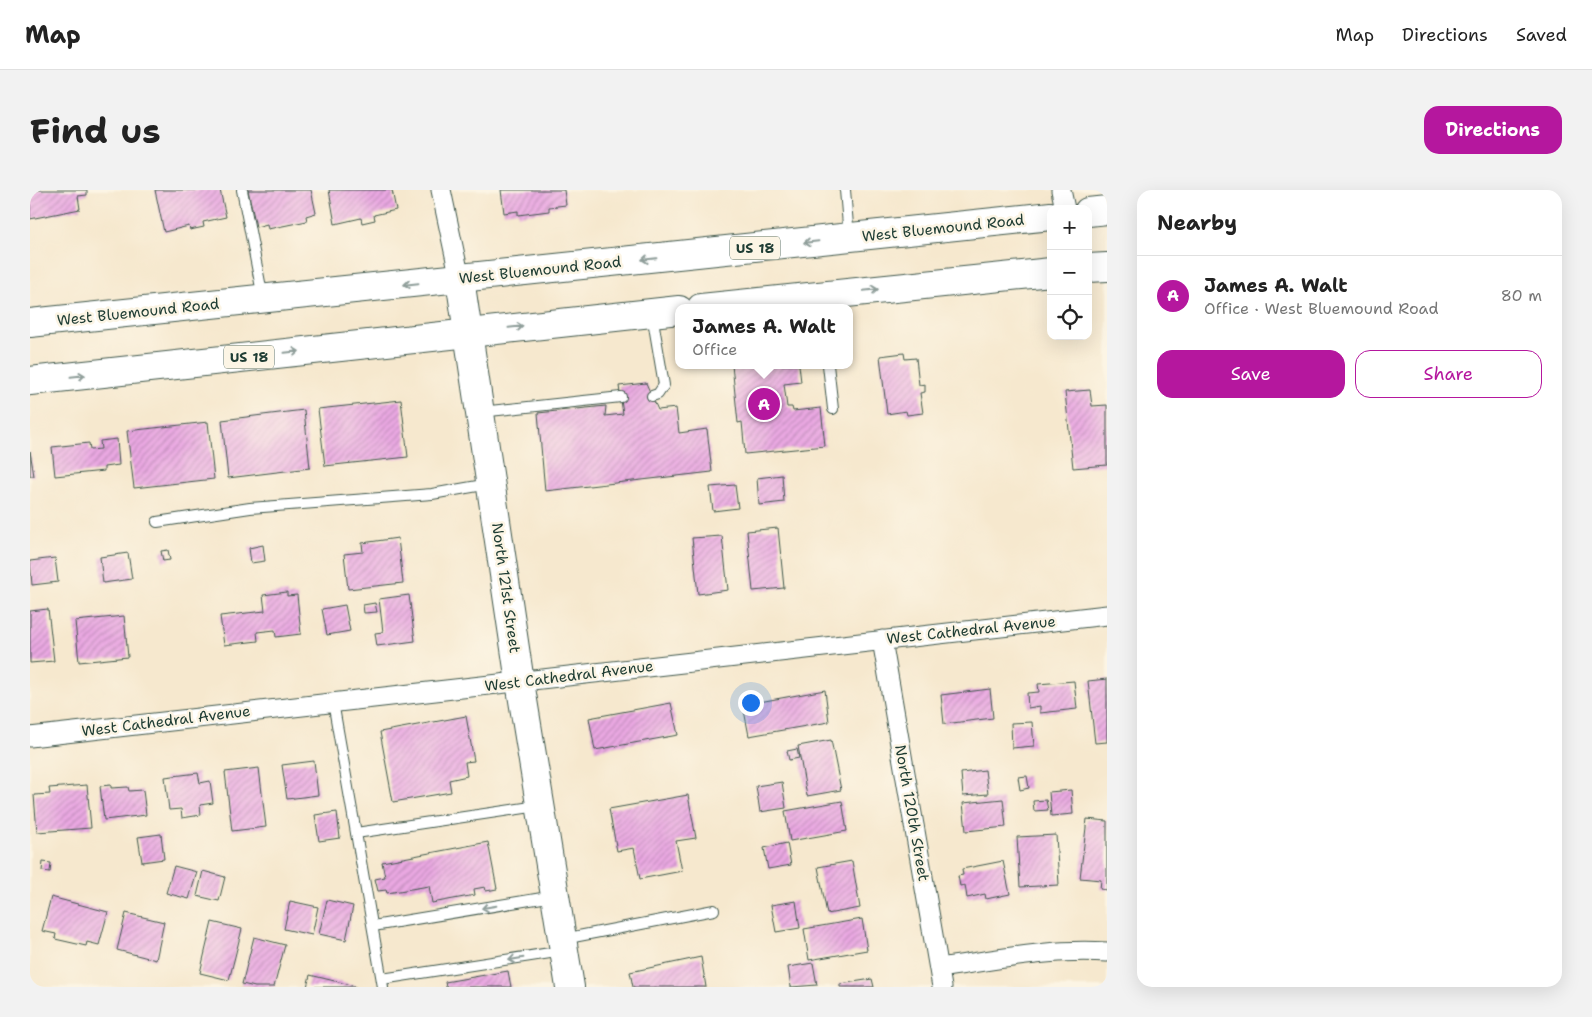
<!DOCTYPE html>
<html lang="en">
<head>
<meta charset="utf-8">
<style>
	body { margin:0; font-family:"Shantell Sans",sans-serif; background:#f2f2f2; color:#222 }
	.controls { position:absolute; right:15px; top:15px; display:grid; overflow:hidden; border-radius:10px; box-shadow:0 5px 20px #0002 }
	.controls button { width:45px; height:45px; display:grid; place-items:center; padding:0; border:0; border-bottom:1px solid #e0e0e0; background:#fff; color:#222; font:25px sans-serif }
	.you { position:absolute; left:720px; top:512px; width:18px; height:18px; margin:-12px; border:4px solid #fff; border-radius:50%; background:#1a73e8; box-shadow:0 0 0 8px #1a73e833 }
	.badge { display:grid; place-items:center; width:32px; height:32px; border-radius:50%; background:#b5179e; color:#fff; font-size:16px; font-weight:700 }
	.pin { position:absolute; translate:-50% -50%; border:2px solid #fff; box-shadow:0 1px 5px #0006 }
	.popup { position:absolute; left:645px; top:114px; width:178px; height:65px; box-sizing:border-box; display:grid; place-content:center; border-radius:10px; background:#fff; filter:drop-shadow(0 1px 4px #0005); font-size:16px; white-space:nowrap; color:#767676 }
	.popup b { font-size:19px; color:#222 }
	.popup::after { content:''; position:absolute; left:50%; top:100%; margin-left:-10px; border:10px solid transparent; border-top-color:#fff }
	.list { margin:0; padding:0; list-style:none }
	h2 { display:flex; justify-content:space-between; align-items:center; height:65px; margin:0; padding:0 20px; font-size:21px }
	h2 small { font-size:16px; font-weight:400; color:#767676 }
	.list li { display:grid; grid-template-columns:32px 1fr auto; gap:15px; align-items:center; box-sizing:border-box; height:80px; padding:0 20px; border-top:1px solid #e0e0e0 }
	.list b { display:block; font-size:19px; white-space:nowrap }
	.list p { margin:0; font-size:16px; white-space:nowrap; color:#767676 }
	.list em { font-size:16px; font-style:normal; color:#767676 }
	.actions { display:flex; gap:10px; padding:15px 20px }
	.actions a { flex:1; padding:11px 0; border:1px solid #b5179e; border-radius:15px; text-align:center; font-size:18px; color:#b5179e }
	.actions .main { background:#b5179e; color:#fff }
	.icon { flex:none; width:28px; height:28px; fill:none; stroke:currentColor; stroke-width:2; stroke-linecap:round; stroke-linejoin:round }
	.map { position:relative; flex:none; width:1077px; height:797px; overflow:hidden; border-radius:15px }
	header { display:flex; align-items:center; gap:30px; box-sizing:border-box; height:70px; padding:0 25px; background:#fff; border-bottom:1px solid #e0e0e0 }
	header strong { font-size:24px }
	nav { display:flex; gap:28px; margin-inline-start:auto; font-size:18px }
	.intro { display:flex; align-items:center; justify-content:space-between; box-sizing:border-box; height:120px; padding:0 30px }
	h1 { margin:0; font-size:35px }
	.button { padding:12px 22px; border-radius:15px; background:#b5179e; color:#fff; font-size:18px; font-weight:700 }
	main { display:flex; gap:30px; padding:0 30px }
	aside { flex:1; background:#fff; border-radius:15px; box-shadow:0 5px 20px #0002 }
	.map>svg:first-child { display:block }
	.building { fill:url(#building-hatch) }
	.lines { fill:none; stroke-linecap:round; stroke-linejoin:round }
	.lane-casing { stroke:#3f574b; stroke-width:12 }
	.street-casing { stroke:#3f574b; stroke-width:21 }
	.secondary-casing { stroke:#3f574b; stroke-width:30 }
	.primary-casing { stroke:#3f574b; stroke-width:30 }
	.lane { stroke:#fff; stroke-width:10 }
	.street { stroke:#fff; stroke-width:19 }
	.secondary { stroke:#fff; stroke-width:28 }
	.primary { stroke:#fff; stroke-width:28 }
	.oneway { stroke:#8f9e9a }
	.labels { text-anchor:middle; dominant-baseline:central; stroke-width:5; stroke-linejoin:round; paint-order:stroke }
	.shield { fill:#fcf5e5; stroke:#617469; stroke-width:1 }
	.shield-label { font-size:14px; font-weight:bold; fill:#1f3d34 }
	.street-label { font-size:15px; fill:#1f3d34; stroke:#fcf5e5 }
</style>
</head>
<body>
<header>
<strong>Map</strong>
<nav><a>Map</a><a>Directions</a><a>Saved</a></nav>
</header>
<div class="intro"><h1>Find us</h1><a class="button">Directions</a></div>
<main>
<div class="map">
<svg width="1077" height="797" viewBox="0 0 1077 797">
	<defs>
		<pattern id="building-hatch" width="6" height="6" patternUnits="userSpaceOnUse" patternTransform="scale(1.25)"><rect width="6" height="6" fill="#eaa8e2"/><path d="M-1 1l2-2M0 6l6-6M5 7l2-2" fill="none" stroke="#bd8ab8"/></pattern>
	</defs>
	<rect width="100%" height="100%" fill="#fcf5e5"/>
	<filter id="ink" filterUnits="userSpaceOnUse"><feTurbulence type="fractalNoise" baseFrequency=".02" numOctaves="2"/><feDisplacementMap in="SourceGraphic" scale="10" xChannelSelector="R" yChannelSelector="G"/><feConvolveMatrix kernelMatrix="1 2 1 2 8 2 1 2 1" color-interpolation-filters="sRGB"/></filter>
	<filter id="wash" filterUnits="userSpaceOnUse"><feTurbulence type="fractalNoise" baseFrequency=".0096" numOctaves="4" result="noise"/><feDisplacementMap in="SourceGraphic" scale="20" xChannelSelector="R" yChannelSelector="G"/><feGaussianBlur stdDeviation="1.12" result="paint"/><feColorMatrix in="noise" values="0 0 0 0 0 0 0 0 0 0 0 0 0 0 0 0 0 1.4 0 .05"/><feComposite in="paint" operator="in"/></filter>
	<g filter="url(#wash)">
		<rect width="100%" height="100%" fill="#f6e8ce"/>
		<g id="blocks">
			<!-- building -->
			<g class="building">
				<polygon points="0,0 57,0 57,5 48,6 50,19 0,29"/>
				<polygon points="125,0 190,0 196,27 173,32 174,37 160,40 159,36 134,42"/>
				<polygon points="218,0 281,0 286,23 276,26 277,31 238,39 237,34 226,37"/>
				<polygon points="299,0 362,0 366,20 344,25 345,30 332,33 331,28 305,34"/>
				<polygon points="471,0 534,0 536,15 519,17 519,21 488,25 488,21 474,23"/>
				<polygon points="874,163 875,169 886,168 889,195 895,194 895,202 890,203 893,223 877,225 876,221 857,224 850,166"/>
				<polygon points="702,175 769,175 771,192 754,194 757,217 762,217 763,221 791,218 795,256 715,264 712,232 708,233"/>
				<polygon points="616,193 628,220 646,218 649,243 677,239 682,282 515,301 508,223 576,216 575,226 593,224 589,196"/>
				<polygon points="1060,200 1062,216 1077,215 1077,275 1043,278 1035,202"/>
				<polygon points="371,210 378,267 295,276 288,219"/>
				<polygon points="274,220 280,278 198,288 192,230"/>
				<polygon points="178,232 184,289 104,298 97,241"/>
				<polygon points="87,249 89,275 74,277 74,281 25,286 22,257 59,253 60,260 71,259 70,251"/>
				<polygon points="0,261 4,286 0,286"/>
				<polygon points="752,285 754,312 729,315 727,288"/>
				<polygon points="705,295 708,318 683,321 680,297"/>
				<polygon points="748,338 754,398 723,401 717,341"/>
				<polygon points="692,346 698,400 668,404 662,348"/>
				<polygon points="368,348 373,393 318,399 314,364 333,362 332,353"/>
				<polygon points="233,355 235,371 221,373 219,358"/>
				<polygon points="138,360 140,370 133,371 131,361"/>
				<polygon points="98,363 102,389 73,393 70,367"/>
				<polygon points="25,368 28,392 2,395 0,371"/>
				<polygon points="257,402 257,406 267,405 271,444 246,447 245,440 227,442 228,451 194,455 190,426 235,421 233,405"/>
				<polygon points="379,405 385,451 347,456 345,443 353,442 349,409"/>
				<polygon points="345,413 347,422 334,423 333,415"/>
				<polygon points="315,415 320,441 297,445 292,419"/>
				<polygon points="18,419 24,471 0,473 0,421"/>
				<polygon points="94,426 98,467 49,472 45,431"/>
				<polygon points="1077,489 1077,552 1065,553 1058,491"/>
				<polygon points="1044,491 1047,519 1010,523 1010,516 998,518 997,503 1009,502 1008,494"/>
				<polygon points="960,499 963,528 914,534 911,505"/>
				<polygon points="795,500 799,532 719,546 713,515"/>
				<polygon points="641,513 648,545 565,560 559,528"/>
				<polygon points="436,526 444,571 435,572 437,586 419,590 421,602 363,612 350,542"/>
				<polygon points="1002,532 1004,556 982,558 981,533"/>
				<polygon points="801,550 811,600 777,606 768,556"/>
				<polygon points="767,559 769,568 759,570 757,561"/>
				<polygon points="284,571 288,605 257,609 252,575"/>
				<polygon points="229,578 236,637 202,641 195,582"/>
				<polygon points="955,580 958,604 933,606 931,583"/>
				<polygon points="168,583 170,593 180,591 183,613 170,615 171,625 152,628 151,619 139,620 135,587"/>
				<polygon points="997,586 999,598 990,600 988,587"/>
				<polygon points="752,592 756,618 730,622 726,596"/>
				<polygon points="57,595 61,638 7,642 4,605 20,604 19,598"/>
				<polygon points="81,595 81,598 98,597 99,601 113,600 116,625 74,630 70,596"/>
				<polygon points="1041,600 1043,624 1021,626 1019,602"/>
				<polygon points="658,605 666,648 646,651 652,681 610,689 604,658 587,661 579,619"/>
				<polygon points="973,609 976,637 936,641 933,613"/>
				<polygon points="1016,610 1018,620 1004,621 1003,611"/>
				<polygon points="812,611 817,641 760,651 755,621"/>
				<polygon points="307,622 310,648 289,651 285,625"/>
				<polygon points="1057,629 1077,631 1077,700 1070,699 1071,690 1050,688"/>
				<polygon points="131,644 134,669 112,672 108,647"/>
				<polygon points="1026,645 1029,695 990,697 987,647"/>
				<polygon points="458,652 467,699 456,701 455,697 444,699 445,705 402,713 399,696 357,703 356,700 348,701 345,689 355,687 352,672"/>
				<polygon points="757,653 761,675 738,679 734,658"/>
				<polygon points="822,671 830,718 797,724 788,677"/>
				<polygon points="973,671 980,704 956,709 955,704 937,708 935,695 930,696 928,686 933,685 932,679"/>
				<polygon points="13,672 21,673 20,682 12,681"/>
				<polygon points="144,676 167,682 159,709 136,703"/>
				<polygon points="173,681 195,687 189,711 167,706"/>
				<polygon points="21,707 78,722 69,755 57,752 56,756 25,749 26,744 12,741"/>
				<polygon points="297,710 323,716 316,750 289,744"/>
				<polygon points="260,711 288,717 282,745 254,739"/>
				<polygon points="766,711 770,738 746,742 741,715"/>
				<polygon points="96,723 134,732 126,770 87,760"/>
				<polygon points="832,729 837,760 779,770 774,739"/>
				<polygon points="182,732 212,739 199,790 170,783"/>
				<polygon points="224,747 255,755 244,797 225,797 212,794"/>
				<polygon points="671,767 676,797 603,797 600,782"/>
				<polygon points="783,773 787,795 761,797 758,777"/>
				<polygon points="478,781 481,797 416,797 415,792"/>
				<polygon points="280,785 325,796 325,797 277,797"/>
				<polygon points="842,789 844,797 810,797 810,794"/>
			</g>
		</g>
	</g>
	<g filter="url(#ink)">
		<use href="#blocks" fill-opacity="0" stroke="#3f574b" stroke-width="1"/>
		<g class="lines">
			<!-- lane casing -->
			<g class="lane-casing">
				<g id="lane">
					<polyline points="212,0 233,108"/>
					<polyline points="815,0 819,47"/>
					<polyline points="798,175 803,219"/>
					<polyline points="622,206 628,204 634,195 622,124"/>
					<polyline points="450,222 591,207"/>
					<polyline points="127,332 220,318 402,304 459,294"/>
					<polyline points="303,512 353,797"/>
					<polyline points="326,643 508,616"/>
					<polyline points="343,736 524,706"/>
					<polyline points="533,749 684,720"/>
					<polyline points="352,789 533,761"/>
				</g>
			</g>
			<!-- street casing -->
			<g class="street-casing">
				<g id="street">
					<polyline points="411,0 430,89"/>
					<polyline points="1031,0 1035,19"/>
					<polyline points="852,450 912,797"/>
					<polyline points="0,547 1077,425"/>
					<path d="M909,778C965,770 1021,758 1077,762"/>
				</g>
			</g>
			<!-- secondary casing -->
			<g class="secondary-casing">
				<polyline id="secondary" points="430,89 490,492 540,797"/>
			</g>
			<!-- primary casing -->
			<g class="primary-casing">
				<g id="primary">
					<polyline points="1058,22 1077,20"/>
					<polyline points="1058,78 1077,77"/>
					<polyline points="671,118 1021,82"/>
					<polyline points="0,133 1021,26"/>
					<polyline points="0,191 649,120"/>
				</g>
			</g>
			<!-- lane -->
			<use href="#lane" class="lane"/>
			<!-- street -->
			<use href="#street" class="street"/>
			<!-- secondary -->
			<use href="#secondary" class="secondary"/>
			<!-- primary -->
			<use href="#primary" class="primary"/>
		</g>
		<!-- one-way arrows -->
		<defs><path id="oneway-shaft" d="M-6 0H5M1.5-3L5.5 0L1.5 3" fill="none" stroke-width="1.6" stroke-linecap="round" stroke-linejoin="round" transform="scale(1.25)"/></defs>
		<g class="oneway">
			<use href="#oneway-shaft" transform="translate(781 52) rotate(174)"/>
			<use href="#oneway-shaft" transform="translate(619 69) rotate(174)"/>
			<use href="#oneway-shaft" transform="translate(381 94) rotate(174)"/>
			<use href="#oneway-shaft" transform="translate(841 100) rotate(-6)"/>
			<use href="#oneway-shaft" transform="translate(486 137) rotate(-6)"/>
			<use href="#oneway-shaft" transform="translate(262 162) rotate(-6)"/>
			<use href="#oneway-shaft" transform="translate(48 186) rotate(-6)"/>
			<use href="#oneway-shaft" transform="translate(459 717) rotate(170)"/>
			<use href="#oneway-shaft" transform="translate(486 769) rotate(171)"/>
		</g>
	</g>
	<g class="labels">
		<!-- shield labels -->
		<g class="shield">
			<rect x="700" y="46.5" width="50" height="23" rx="4"/>
			<rect x="194" y="155.5" width="50" height="23" rx="4"/>
		</g>
		<g class="shield-label">
			<text x="725" y="58">US 18</text>
			<text x="219" y="167">US 18</text>
		</g>
		<!-- street labels -->
		<g class="street-label">
			<text transform="translate(913 38) rotate(-6)">West Bluemound Road</text>
			<text transform="translate(510 80) rotate(-6)">West Bluemound Road</text>
			<text transform="translate(108 122) rotate(-6)">West Bluemound Road</text>
			<text transform="translate(476 398) rotate(82)">North 121st Street</text>
			<text transform="translate(941 440) rotate(-6)">West Cathedral Avenue</text>
			<text transform="translate(539 486) rotate(-7)">West Cathedral Avenue</text>
			<text transform="translate(136 531) rotate(-7)">West Cathedral Avenue</text>
			<text transform="translate(882 623) rotate(80)">North 120th Street</text>
		</g>
	</g>
</svg>
<div class="controls">
<button>+</button>
<button>−</button>
<button><svg class="icon" aria-label="locate" viewBox="0 0 24 24"><circle cx="12" cy="12" r="6"/><path d="M12 2v4M12 18v4M2 12h4M18 12h4"/></svg></button>
</div>
<div class="you"></div>
<div class="pin badge" style="left:734px;top:214px">A</div>
<div class="popup"><b>James A. Walt</b>Office</div>
</div>
<aside>
<h2>Nearby<small></small></h2>
<ul class="list">
<li><span class="badge">A</span><div><b>James A. Walt</b><p>Office · West Bluemound Road</p></div><em>80 m</em></li>
</ul>
<div class="actions"><a class="main">Save</a><a>Share</a></div>
</aside>
</main>
</body>
</html>
